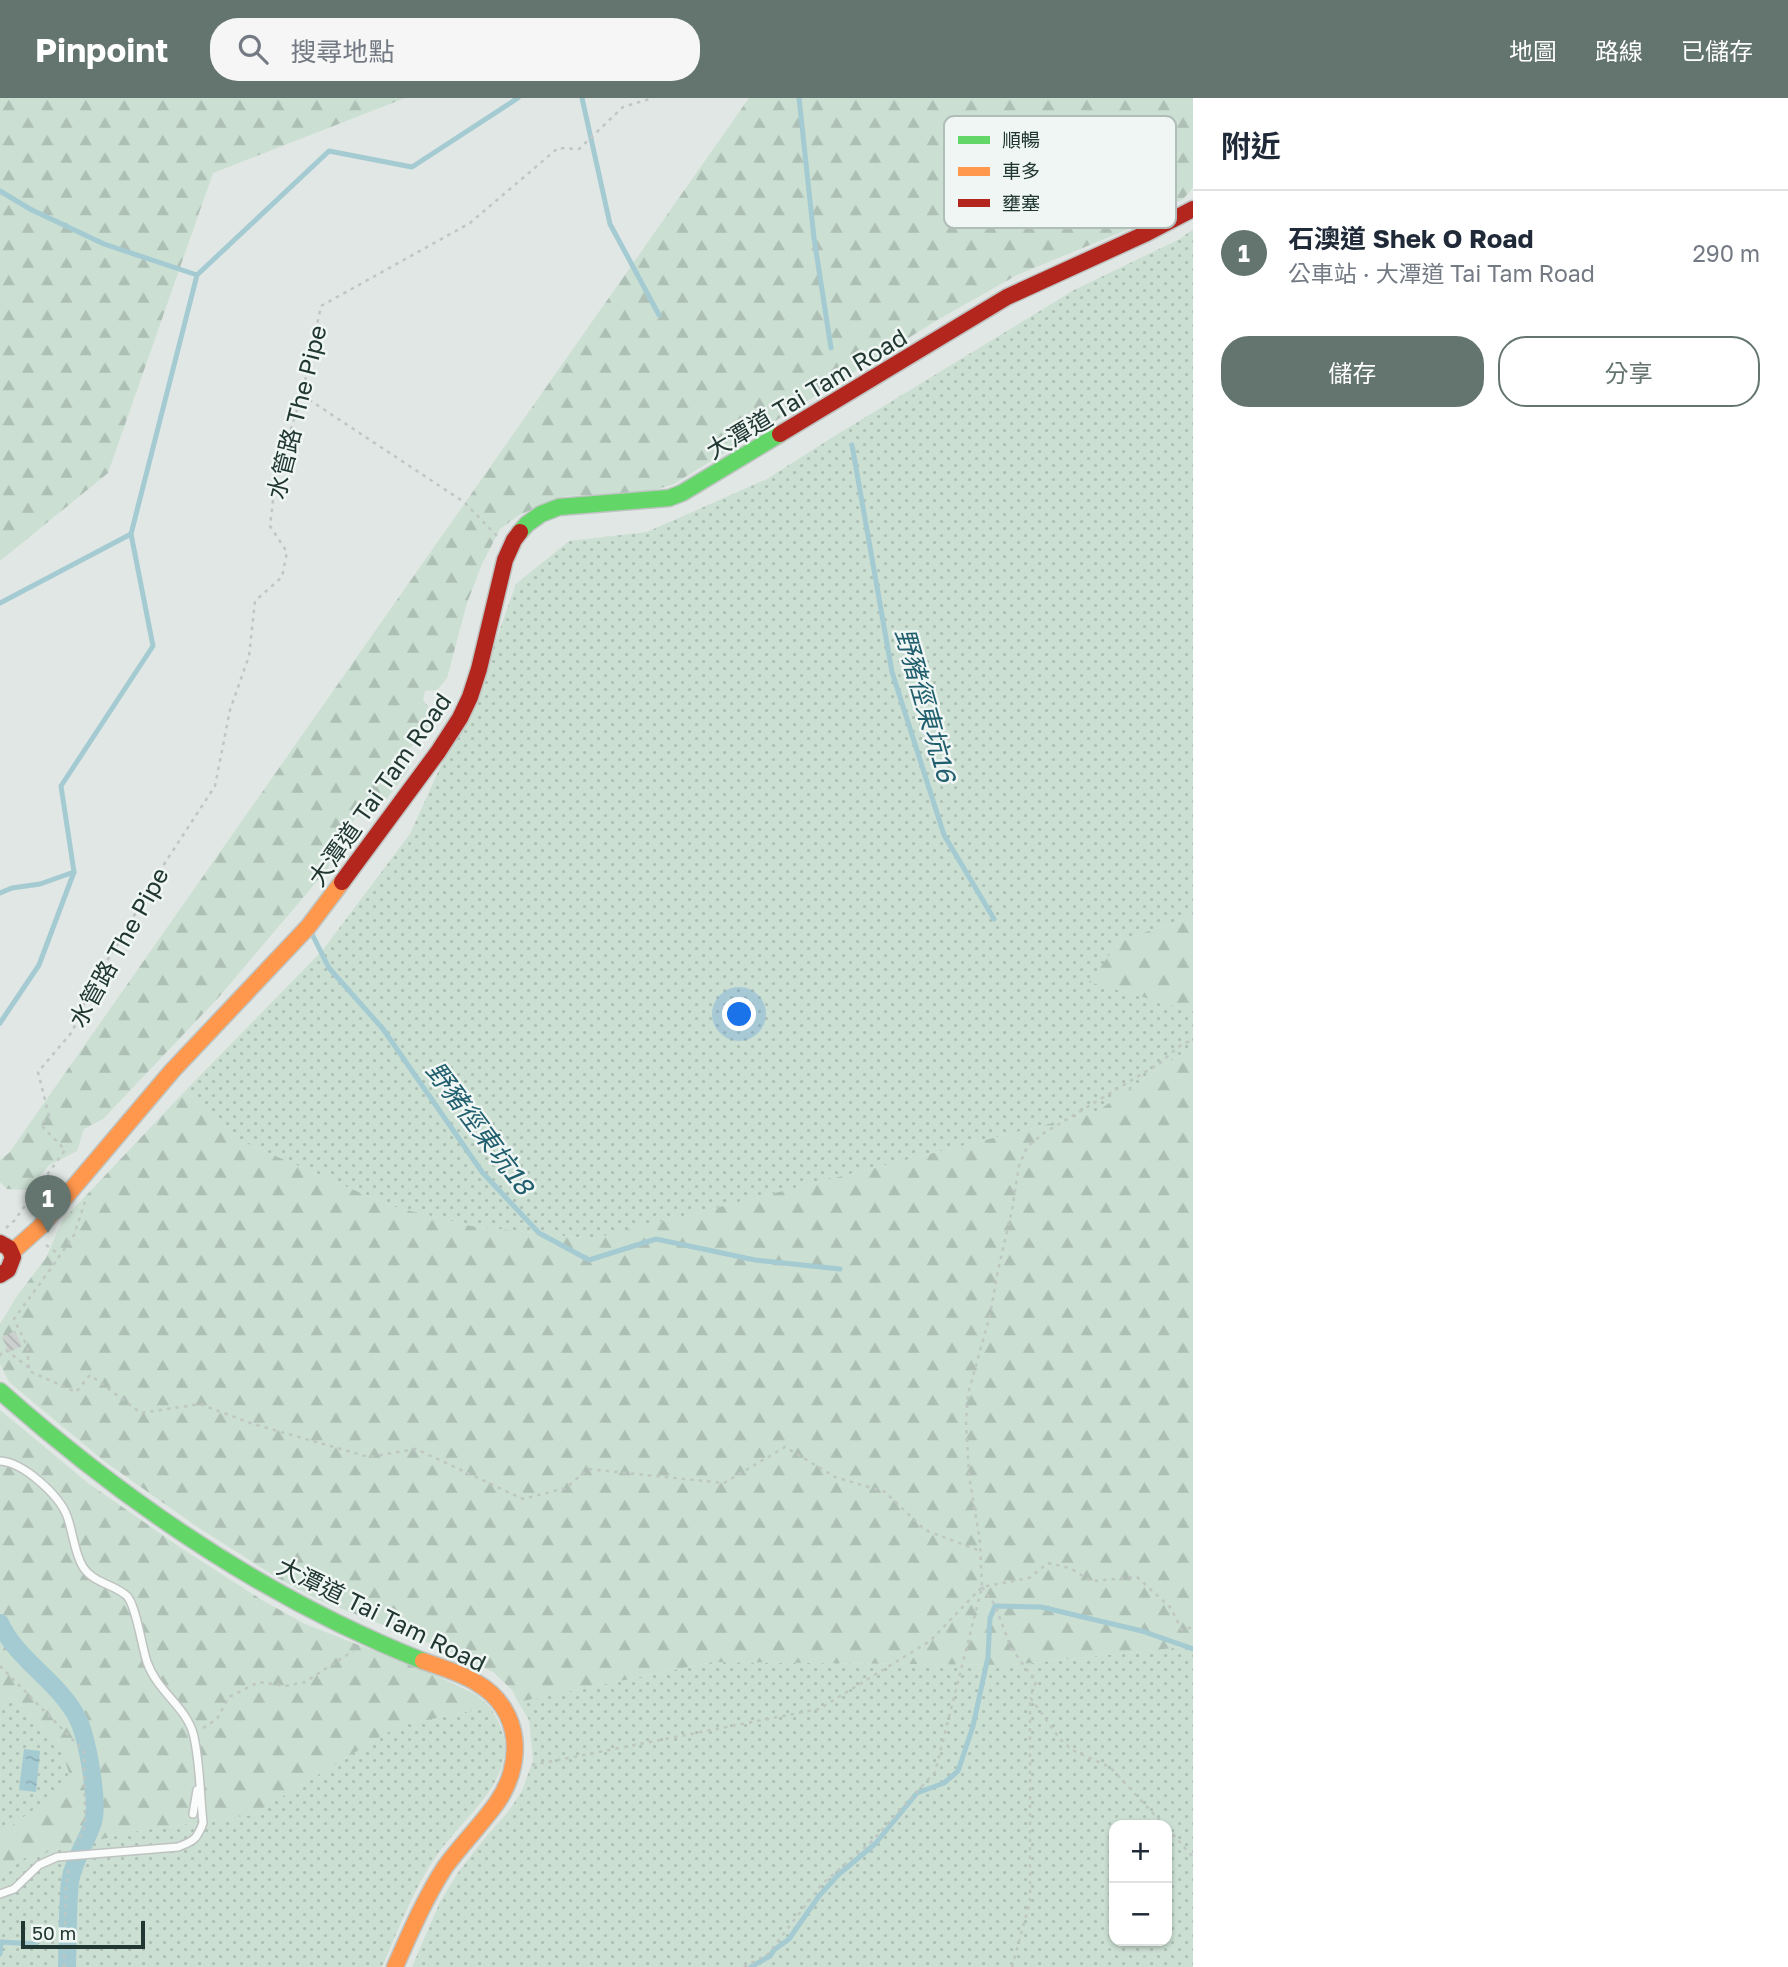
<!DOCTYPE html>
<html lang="zh-TW">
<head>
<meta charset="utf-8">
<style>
	body { margin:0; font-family:"Golos Text","Noto Sans TC",sans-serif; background:#f6f6f7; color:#1f2937 }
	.controls { position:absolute; right:21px; bottom:21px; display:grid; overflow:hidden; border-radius:14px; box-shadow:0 2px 5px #0004 }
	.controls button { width:63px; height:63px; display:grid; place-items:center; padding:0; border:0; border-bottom:2px solid #e0e1e3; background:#fff; color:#1f2937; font:35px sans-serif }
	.scale { position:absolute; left:21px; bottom:18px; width:124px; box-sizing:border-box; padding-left:7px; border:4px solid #213732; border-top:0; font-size:19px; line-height:24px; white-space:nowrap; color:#213732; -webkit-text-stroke:5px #eff6f3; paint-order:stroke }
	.you { position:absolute; left:740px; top:917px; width:24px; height:24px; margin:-18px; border:5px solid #fff; border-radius:50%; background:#1a73e8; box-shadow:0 0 0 10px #1a73e833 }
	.badge { display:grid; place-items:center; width:46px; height:46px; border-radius:50%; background:#647570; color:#fff; font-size:23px; font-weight:700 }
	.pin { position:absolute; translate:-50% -58px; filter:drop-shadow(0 2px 4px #0008) }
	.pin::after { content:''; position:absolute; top:37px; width:24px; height:21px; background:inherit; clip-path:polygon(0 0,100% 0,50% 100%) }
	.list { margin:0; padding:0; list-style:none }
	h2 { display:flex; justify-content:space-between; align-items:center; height:91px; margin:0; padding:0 28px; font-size:30px }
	h2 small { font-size:23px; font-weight:400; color:#747a83 }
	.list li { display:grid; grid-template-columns:46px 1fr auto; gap:21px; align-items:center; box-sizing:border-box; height:126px; padding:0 28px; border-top:2px solid #e0e1e3 }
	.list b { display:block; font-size:26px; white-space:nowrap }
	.list p { margin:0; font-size:23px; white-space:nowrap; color:#747a83 }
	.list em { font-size:23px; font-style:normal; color:#747a83 }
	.actions { display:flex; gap:14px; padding:21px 28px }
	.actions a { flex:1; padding:16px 0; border:2px solid #647570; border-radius:28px; text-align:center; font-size:24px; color:#647570 }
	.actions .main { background:#647570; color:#fff }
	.icon { flex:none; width:38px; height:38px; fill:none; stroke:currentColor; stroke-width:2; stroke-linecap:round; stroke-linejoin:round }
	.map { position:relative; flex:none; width:1193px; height:1869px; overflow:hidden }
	header { display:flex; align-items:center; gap:42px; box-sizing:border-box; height:98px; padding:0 35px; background:#647570; color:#fff }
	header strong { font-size:33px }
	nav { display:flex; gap:38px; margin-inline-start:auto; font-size:24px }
	.search { width:490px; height:63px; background:#f6f6f7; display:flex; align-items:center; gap:18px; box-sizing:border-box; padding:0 24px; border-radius:28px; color:#747a83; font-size:26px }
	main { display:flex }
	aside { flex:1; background:#fff }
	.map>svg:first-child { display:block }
	.grass { fill:url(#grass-dots); fill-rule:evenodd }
	.forest { fill:url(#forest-firs) }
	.water { fill:url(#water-ripples) }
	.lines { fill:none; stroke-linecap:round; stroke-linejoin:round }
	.stream { stroke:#a4cad2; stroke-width:5 }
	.canal { stroke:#a4cad2; stroke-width:18 }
	.building { fill:url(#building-back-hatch) }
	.lane-casing { stroke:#bec3c1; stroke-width:10 }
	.fast-casing { stroke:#bec4c2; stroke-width:19 }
	.slow-casing { stroke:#bec4c2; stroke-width:19 }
	.jam-casing { stroke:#bec4c2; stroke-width:19 }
	.path { stroke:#bfc7c4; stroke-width:2.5; stroke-dasharray:3.5 5; stroke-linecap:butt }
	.lane { stroke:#fafbfb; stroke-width:7 }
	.fast { stroke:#63d668; stroke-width:16 }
	.slow { stroke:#ff974d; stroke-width:16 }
	.jam { stroke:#b3261e; stroke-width:16 }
	.labels { text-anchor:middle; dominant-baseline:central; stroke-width:5; stroke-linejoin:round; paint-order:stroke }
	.street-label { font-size:24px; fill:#213732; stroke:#eff6f3 }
	.water-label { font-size:26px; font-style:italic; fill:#215e6e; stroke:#eff6f3 }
	.key { fill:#eff6f3; stroke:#b1bdb9; stroke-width:2 }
	.key-label { font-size:19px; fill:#213732 }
</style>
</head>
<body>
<header>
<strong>Pinpoint</strong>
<div class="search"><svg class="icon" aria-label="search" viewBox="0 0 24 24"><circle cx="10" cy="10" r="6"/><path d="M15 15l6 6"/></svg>搜尋地點</div>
<nav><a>地圖</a><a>路線</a><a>已儲存</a></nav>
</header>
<main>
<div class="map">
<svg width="1193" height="1869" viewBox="0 0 1193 1869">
	<defs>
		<pattern id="grass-dots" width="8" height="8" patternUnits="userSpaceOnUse" patternTransform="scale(1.75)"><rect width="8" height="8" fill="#cbdfd2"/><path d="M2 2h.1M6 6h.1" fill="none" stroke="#aec0b5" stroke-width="1.8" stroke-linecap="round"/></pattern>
		<pattern id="forest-firs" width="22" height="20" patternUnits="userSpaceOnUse" patternTransform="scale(1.75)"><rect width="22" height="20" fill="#cbdfd2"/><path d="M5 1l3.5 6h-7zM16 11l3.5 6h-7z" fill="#aec0b5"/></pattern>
		<pattern id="water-ripples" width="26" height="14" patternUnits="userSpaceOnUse" patternTransform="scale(1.75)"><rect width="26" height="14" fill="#a4cad2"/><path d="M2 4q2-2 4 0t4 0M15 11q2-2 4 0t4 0" fill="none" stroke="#8daeb5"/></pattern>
		<pattern id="building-back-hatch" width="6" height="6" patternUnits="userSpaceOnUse" patternTransform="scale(1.75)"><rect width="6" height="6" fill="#ccd0cf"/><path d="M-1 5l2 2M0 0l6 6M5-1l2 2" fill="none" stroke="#afb3b2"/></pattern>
	</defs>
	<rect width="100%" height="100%" fill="#e1e7e4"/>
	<!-- grass -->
	<g class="grass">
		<polygon points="1193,131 1193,818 1120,843 1090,884 1193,913 1193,948 1096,1014 592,1141 471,1128 391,1108 243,1044 185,993 322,853 410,736 490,559 516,486 569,443 647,434 767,381 833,339 1074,192 1180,141"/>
		<path d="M1193,1548V1869H412L440,1804L459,1773L485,1740L508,1714L522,1693L533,1662L529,1622L518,1604L712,1564L1012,1567ZM1114,1727H1167V1843H1114Z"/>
		<polygon points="14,1600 59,1644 73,1684 0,1736 0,1601"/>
		<path d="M490,1609C500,1625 508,1641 504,1660C497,1696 458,1727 437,1757C413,1791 399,1831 382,1869H0V1771L29,1758L137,1733L252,1717L398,1628Z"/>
	</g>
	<!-- forest -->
	<g class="forest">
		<polygon points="0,0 405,0 213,75 108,375 0,463"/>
		<path d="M749,0H1193V90L1182,102L1163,109L1131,130L1017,177L939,221L674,386L645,395L565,398L519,417L500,431L482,466L467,505L447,580L437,592L425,593L423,602L433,614C428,630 424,643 409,650L407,658L409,671L382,707L355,720L330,760L329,769L218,900L103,1021L84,1031L77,1053L49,1067L28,1092L7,1091L0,1084V1062L9,1055Z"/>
		<polygon points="1193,818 1193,913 1089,884 1120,843"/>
		<polygon points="1193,948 1193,1548 1012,1567 712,1564 518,1604 512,1592 493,1574 444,1551 317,1501 276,1479 196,1428 104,1363 9,1284 0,1266 0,1226 17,1198 46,1160 62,1123 185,993 243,1044 391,1108 471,1128 592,1141 1096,1014"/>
		<polygon points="0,1312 88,1385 181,1450 262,1502 305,1526 433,1576 477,1597 490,1609 398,1628 252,1717 137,1733 29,1758 0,1771 0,1736 72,1684 59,1644 14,1600 0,1601"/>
	</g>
	<!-- water -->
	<polygon class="water" points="24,1651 40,1653 36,1694 19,1692"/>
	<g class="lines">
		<!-- stream -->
		<g class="stream">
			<polyline points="582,0 610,126 659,217"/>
			<polyline points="799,0 814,140 831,250"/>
			<polyline points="0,93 30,111 104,146 197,177"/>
			<polyline points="852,347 892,574 944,737 994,821"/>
			<polyline points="0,505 131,436"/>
			<polyline points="0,795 12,790 40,786 74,774"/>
			<polyline points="311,834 329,870 383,931 482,1074 539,1135 589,1162 656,1141 755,1162 840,1171"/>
			<polyline points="0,925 39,867 74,774 61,688 153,548 131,436 197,177 329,53 412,69 518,0"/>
			<polyline points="0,1856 1,1844 36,1846"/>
			<polyline points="751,1869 770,1858 774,1852 789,1841 819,1798 838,1777 875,1746 917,1695 944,1685 958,1673 973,1628 988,1559 990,1520 995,1508 1041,1509 1142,1533 1193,1551"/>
		</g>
		<!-- canal -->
		<path class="canal" d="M0,1525C17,1562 58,1583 77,1619C87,1638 99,1704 93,1724C87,1744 73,1762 70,1784C67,1812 68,1841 67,1869"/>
	</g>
	<!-- building -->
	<polygon class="building" points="15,1233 22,1248 9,1254 2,1239"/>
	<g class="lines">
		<!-- lane casing -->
		<g class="lane-casing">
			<g id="lane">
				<path d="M0,1363C23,1364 59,1397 67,1418C73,1434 74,1454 83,1469C93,1485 114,1486 127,1498C136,1507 142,1550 147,1564C157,1593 185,1608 193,1635C200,1661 200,1698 203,1725C197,1741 194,1743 178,1749L57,1759L39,1767L14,1791L0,1796"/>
				<polyline points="193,1716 197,1692"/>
			</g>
		</g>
		<!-- fast casing -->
		<g class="fast-casing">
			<g id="fast">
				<polyline points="520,434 527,426 541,416 559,409 669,400 682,395 780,336"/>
				<path d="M0,1293C125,1404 266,1501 423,1563"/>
			</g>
		</g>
		<!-- slow casing -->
		<g class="slow-casing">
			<g id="slow">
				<polyline points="11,1155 40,1129 172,973 308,829 342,784"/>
				<path d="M395,1869C410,1835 425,1800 445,1769C461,1747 480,1728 496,1706C524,1667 523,1612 477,1585C461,1575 441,1569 423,1563"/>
			</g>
		</g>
		<!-- jam casing -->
		<g class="jam-casing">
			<g id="jam">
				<polyline points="780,336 1007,199 1147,135 1193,111"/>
				<polyline points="342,784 438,654 460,620 470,599 479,571 505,462 514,442 520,434"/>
				<polyline points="0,1145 9,1150 13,1159 8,1172 0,1177"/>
			</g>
		</g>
		<!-- path -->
		<g class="path">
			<polyline points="302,297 464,404 497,438"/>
			<polyline points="6,1130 14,1123 65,1052 41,1027 49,1018 38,974 72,934 95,881 118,846 159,774 215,688 230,612 249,558 255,503 282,479 287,454 270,428 276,377 302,297 321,208 470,125 558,50 579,51 623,9 653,0"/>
			<polyline points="46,1147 60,1157"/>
			<polyline points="0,1258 1,1256 6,1252 28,1269 29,1273 76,1294 90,1277 141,1315 200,1306 253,1326 369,1359 416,1351 523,1401 566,1390 588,1371 724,1385 785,1349 835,1379 885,1394 925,1432 980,1453"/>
			<polyline points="29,1270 27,1248 14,1221 52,1169 74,1137 85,1104"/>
			<polyline points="982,1489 995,1507 1011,1550 1036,1584 1030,1599 1060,1641 1072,1652 1110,1669 1164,1727"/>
			<polyline points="0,1568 84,1653 85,1728 77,1746"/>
			<polyline points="203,1630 217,1621 229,1599 259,1584 285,1588 305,1584 353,1553"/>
			<polyline points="532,1667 819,1611 930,1543 982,1489 1029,1480 1048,1465 1070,1470 1091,1483 1137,1479 1170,1509 1182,1532 1193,1529"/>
			<polyline points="1167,1730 1193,1759"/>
			<polyline points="64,1869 66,1790 69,1768"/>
			<polyline points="744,1869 768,1856 822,1786 870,1745 935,1674 982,1489 980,1444 969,1377 966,1324 968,1296 990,1217 998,1172 1012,1112 1019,1068 1027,1049 1044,1035 1160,965 1178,949 1193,941"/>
			<polyline points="1012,1869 1030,1803 1030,1599"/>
		</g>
		<!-- lane -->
		<use href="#lane" class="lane"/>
		<!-- fast -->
		<use href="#fast" class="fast"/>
		<!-- slow -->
		<use href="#slow" class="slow"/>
		<!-- jam -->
		<use href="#jam" class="jam"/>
	</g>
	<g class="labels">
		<!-- street labels -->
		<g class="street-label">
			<text transform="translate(806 295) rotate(-31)">大潭道 Tai Tam Road</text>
			<text transform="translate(296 314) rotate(-76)">水管路 The Pipe</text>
			<text transform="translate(379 691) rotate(-55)">大潭道 Tai Tam Road</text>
			<text transform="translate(118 849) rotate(-61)">水管路 The Pipe</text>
			<text transform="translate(382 1516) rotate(26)">大潭道 Tai Tam Road</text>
		</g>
		<!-- water labels -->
		<g class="water-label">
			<text transform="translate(926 607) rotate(74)">野豬徑東坑16</text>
			<text transform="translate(480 1030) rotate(53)">野豬徑東坑18</text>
		</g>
	</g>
	<!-- legend -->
	<rect x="944" y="18" width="232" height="112" rx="10" class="key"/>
	<rect x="958" y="38" width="32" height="8" fill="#63d668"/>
	<rect x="958" y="69" width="32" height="9" fill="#ff974d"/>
	<rect x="958" y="101" width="32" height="8" fill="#b3261e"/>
	<g class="key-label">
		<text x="1002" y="49">順暢</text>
		<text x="1002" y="80">車多</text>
		<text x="1002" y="112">壅塞</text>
	</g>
</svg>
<div class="controls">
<button>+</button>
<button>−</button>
</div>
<div class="scale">50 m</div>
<div class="you"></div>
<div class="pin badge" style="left:48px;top:1135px">1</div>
</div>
<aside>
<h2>附近<small></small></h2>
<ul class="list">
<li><span class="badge">1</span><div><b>石澳道 Shek O Road</b><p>公車站 · 大潭道 Tai Tam Road</p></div><em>290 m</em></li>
</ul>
<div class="actions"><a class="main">儲存</a><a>分享</a></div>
</aside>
</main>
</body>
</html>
